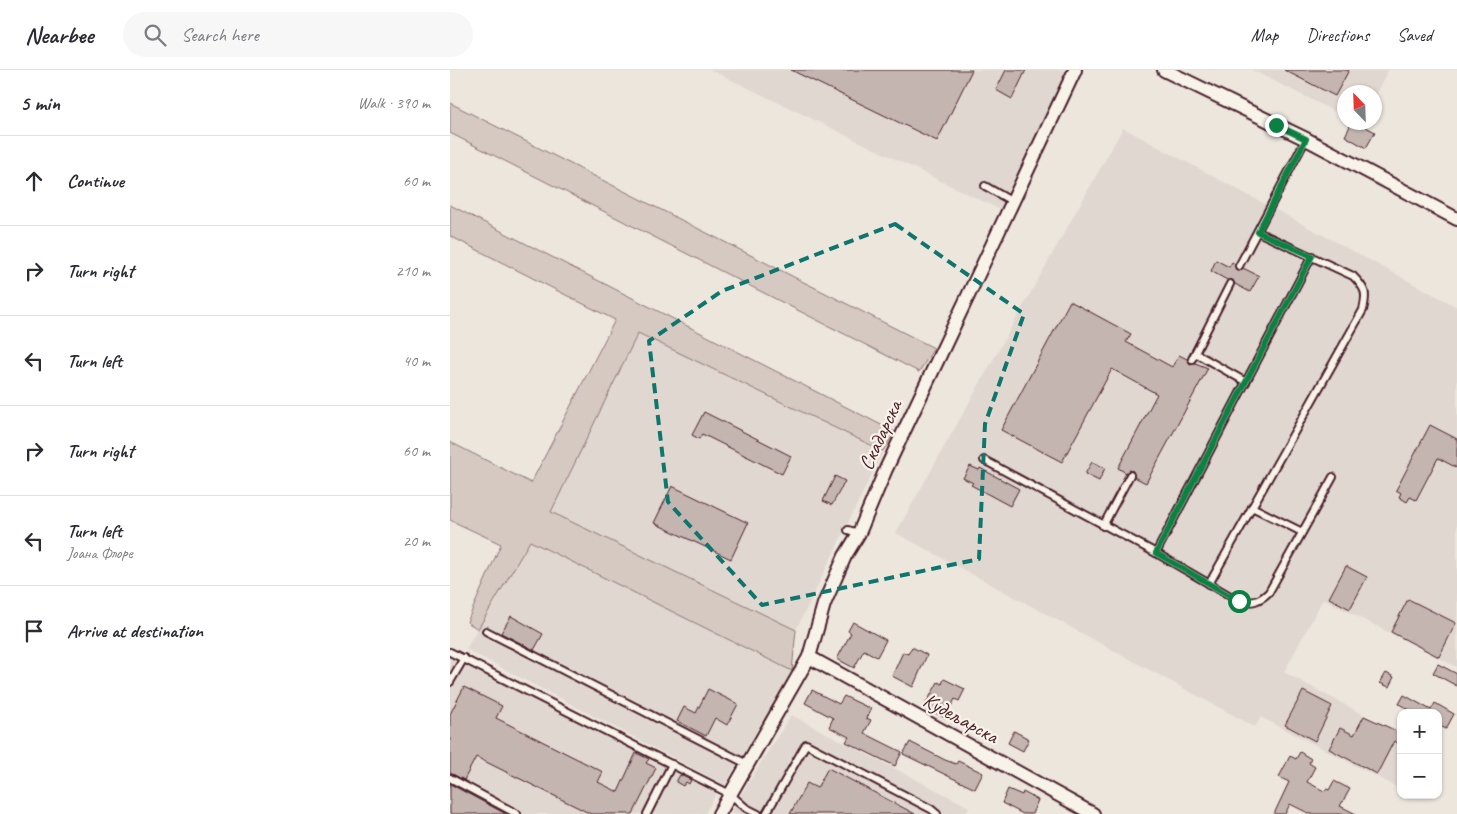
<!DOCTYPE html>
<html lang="en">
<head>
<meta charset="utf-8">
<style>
	body { margin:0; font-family:Caveat,sans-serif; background:#f7f7f7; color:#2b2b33 }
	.controls { position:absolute; right:15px; bottom:15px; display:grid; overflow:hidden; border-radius:10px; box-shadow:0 1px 4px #0004 }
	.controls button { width:45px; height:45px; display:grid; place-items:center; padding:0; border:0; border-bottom:1px solid #e1e1e2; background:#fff; color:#2b2b33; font:25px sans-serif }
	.compass { position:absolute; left:887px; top:15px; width:45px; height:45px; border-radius:50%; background:#fff; box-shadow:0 1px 4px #0004; rotate:337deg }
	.stop { position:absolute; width:15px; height:15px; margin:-11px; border:4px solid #0b8043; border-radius:50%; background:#fff }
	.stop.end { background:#0b8043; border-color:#fff; box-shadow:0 1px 5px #0008 }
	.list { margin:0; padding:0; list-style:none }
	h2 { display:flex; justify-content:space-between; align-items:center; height:65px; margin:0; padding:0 20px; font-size:21px }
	h2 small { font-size:16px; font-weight:400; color:#7c7c81 }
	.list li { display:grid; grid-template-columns:32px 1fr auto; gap:15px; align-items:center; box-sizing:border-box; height:90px; padding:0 20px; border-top:1px solid #e1e1e2 }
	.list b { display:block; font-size:19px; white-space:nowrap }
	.list p { margin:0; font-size:16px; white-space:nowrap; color:#7c7c81 }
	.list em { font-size:16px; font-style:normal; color:#7c7c81 }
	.icon { flex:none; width:28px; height:28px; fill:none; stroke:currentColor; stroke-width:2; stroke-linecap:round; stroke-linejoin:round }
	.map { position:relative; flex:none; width:1007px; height:744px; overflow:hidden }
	header { display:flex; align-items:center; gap:30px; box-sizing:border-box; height:70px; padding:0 25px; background:#fff; border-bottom:1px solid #e1e1e2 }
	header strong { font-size:24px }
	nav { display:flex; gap:28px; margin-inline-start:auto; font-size:18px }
	.search { width:350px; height:45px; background:#f7f7f7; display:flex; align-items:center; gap:12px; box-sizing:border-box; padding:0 18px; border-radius:28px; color:#7c7c81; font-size:19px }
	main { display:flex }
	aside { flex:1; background:#fff }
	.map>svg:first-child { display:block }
	.built { fill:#e0d7d0 }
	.green { fill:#d5c9c2; stroke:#907476 }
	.building { fill:#c4b5b0; stroke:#4a1f2b }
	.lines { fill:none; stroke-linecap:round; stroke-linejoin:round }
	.lane-casing { stroke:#4a1f2b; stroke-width:10 }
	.street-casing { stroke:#4a1f2b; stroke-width:16 }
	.lane { stroke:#f7f3e8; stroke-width:6 }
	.street { stroke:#f7f3e8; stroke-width:12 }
	.route { stroke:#0b8043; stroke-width:6 }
	.marked { fill:none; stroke:#0f766e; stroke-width:4; stroke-dasharray:10 6; stroke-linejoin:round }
	.labels { text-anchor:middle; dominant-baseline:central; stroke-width:4.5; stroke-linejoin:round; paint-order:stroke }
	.street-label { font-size:21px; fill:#4a1f2b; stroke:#f7f3e8 }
</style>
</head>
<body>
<header>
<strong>Nearbee</strong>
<div class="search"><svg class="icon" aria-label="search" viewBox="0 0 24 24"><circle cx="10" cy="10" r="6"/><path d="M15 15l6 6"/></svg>Search here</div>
<nav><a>Map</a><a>Directions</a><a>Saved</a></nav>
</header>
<main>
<aside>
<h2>5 min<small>Walk · 390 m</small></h2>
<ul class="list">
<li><svg class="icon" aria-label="ahead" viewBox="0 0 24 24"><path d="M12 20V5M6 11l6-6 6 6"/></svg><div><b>Continue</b></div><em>60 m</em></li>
<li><svg class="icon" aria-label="right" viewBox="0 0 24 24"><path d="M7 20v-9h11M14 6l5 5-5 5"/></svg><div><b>Turn right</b></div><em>210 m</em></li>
<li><svg class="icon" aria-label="left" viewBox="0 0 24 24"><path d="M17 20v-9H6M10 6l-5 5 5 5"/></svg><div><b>Turn left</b></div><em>40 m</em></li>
<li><svg class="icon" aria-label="right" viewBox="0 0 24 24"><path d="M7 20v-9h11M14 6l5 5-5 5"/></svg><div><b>Turn right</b></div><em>60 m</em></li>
<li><svg class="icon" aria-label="left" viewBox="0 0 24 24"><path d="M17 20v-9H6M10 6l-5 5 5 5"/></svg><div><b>Turn left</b><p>Јоана Флоре</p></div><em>20 m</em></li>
<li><svg class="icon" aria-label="arrive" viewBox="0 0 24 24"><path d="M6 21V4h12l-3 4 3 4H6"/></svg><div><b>Arrive at destination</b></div></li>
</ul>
</aside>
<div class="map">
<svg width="1007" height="744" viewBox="0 0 1007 744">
	<rect width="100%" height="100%" fill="#ece6dd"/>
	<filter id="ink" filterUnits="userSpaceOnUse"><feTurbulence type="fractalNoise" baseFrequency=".02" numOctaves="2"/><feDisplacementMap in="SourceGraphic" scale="10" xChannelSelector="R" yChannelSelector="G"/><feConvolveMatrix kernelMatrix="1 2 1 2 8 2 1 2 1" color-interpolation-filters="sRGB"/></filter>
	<g filter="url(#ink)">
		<!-- built -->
		<g class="built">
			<polygon points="261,0 620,0 553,141"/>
			<polygon points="802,0 938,0 925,27 924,22 894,22 894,46"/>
			<polygon points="673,58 1007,237 1007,597 873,529 834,602 951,665 951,719 811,647 805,657 446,463"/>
			<polygon points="188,263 433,381 346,560 101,442"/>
			<polygon points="80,471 342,601 275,715 16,579"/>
			<polygon points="0,578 269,718 255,744 0,744"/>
			<polygon points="341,645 519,737 516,744 281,744 285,734"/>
		</g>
		<!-- green -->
		<g class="green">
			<polygon points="0,33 484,278 469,302 0,63"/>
			<polygon points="0,135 445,362 433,381 188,263 101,442 346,560 342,601 80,471 28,559 17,552 51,474 0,450 0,372 81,413 165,250 0,166"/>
		</g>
		<!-- building -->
		<g class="building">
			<polygon points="341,0 522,0 487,71"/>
			<polygon points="556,0 576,0 562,29 546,20"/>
			<polygon points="834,0 899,0 885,26"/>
			<polygon points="902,52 907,52 925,62 916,78 895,66"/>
			<polygon points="766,190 779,197 782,192 785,194 786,200 790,201 793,198 809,206 800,222 785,214 783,210 777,210 761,201"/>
			<polygon points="620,231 681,264 676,272 722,297 729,285 737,289 740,294 745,293 758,298 696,413 684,407 683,401 679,400 676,403 668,398 707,324 662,299 612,392 551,360"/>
			<polygon points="254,342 341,386 332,404 252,364 249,369 242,365"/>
			<polygon points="980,355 1007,369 1007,398 988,388 966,430 960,427 957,432 949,427 951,423 946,420"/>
			<polygon points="642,392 655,398 649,411 635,404"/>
			<polygon points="520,396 529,400 530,398 569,419 560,436 521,415 523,413 513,408"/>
			<polygon points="385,406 395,411 382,435 373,431"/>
			<polygon points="222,416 298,453 281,489 204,453"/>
			<polygon points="896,496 917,507 900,539 879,528"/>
			<polygon points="958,529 1006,553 989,587 941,562"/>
			<polygon points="61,546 93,564 84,580 51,563"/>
			<polygon points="403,552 436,570 427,587 414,580 404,598 387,589 401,563 398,561"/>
			<polygon points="462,577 477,585 463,617 442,606 453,582 458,584"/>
			<polygon points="988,594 1007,604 1007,616 983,603"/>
			<polygon points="936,603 944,607 939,617 930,613"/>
			<polygon points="494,609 515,619 509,631 505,629 495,648 474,637 488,612 492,614"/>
			<polygon points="14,617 52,636 46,648 153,702 148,712 168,722 186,683 199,689 196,693 206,698 183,744 141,744 26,687 14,710 0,703 0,644"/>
			<polygon points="258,619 288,634 277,655 265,648 256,666 227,651 234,637 246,643"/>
			<polygon points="362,620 389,634 394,626 421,639 416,648 421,650 414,663 452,682 445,696 396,672 399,667 379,657 383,648 355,633"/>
			<polygon points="853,621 882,636 865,671 835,655"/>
			<polygon points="954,625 981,640 985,633 1004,644 996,659 988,655 988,643 965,643 949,634"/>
			<polygon points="914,646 951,663 948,673 944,671 927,704 879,679 890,658 904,665"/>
			<polygon points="564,661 579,669 573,681 558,673"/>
			<polygon points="460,672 495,690 506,694 508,691 533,703 525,719 453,684"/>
			<polygon points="850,682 861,689 859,693 865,697 857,712 874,721 876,719 879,720 884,711 900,719 890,736 906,744 860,744 840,734 835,744 824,744 839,712 829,707 840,686 846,689"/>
			<polygon points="378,698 465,744 340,744 357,713 367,718"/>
			<polygon points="230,705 241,710 239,714 236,712 233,716 226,712"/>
			<polygon points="0,714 56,744 0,744"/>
			<polygon points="558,719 572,725 573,722 588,730 582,744 573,744 552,733"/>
		</g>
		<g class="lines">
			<!-- lane casing -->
			<g class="lane-casing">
				<g id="lane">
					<polyline points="535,116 563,132"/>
					<polyline points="789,196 856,69"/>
					<polyline points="745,283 796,312"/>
					<polyline points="742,289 780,214"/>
					<path d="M534,390L706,483L789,531C802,533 809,532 819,522L883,407"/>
					<polyline points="802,437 852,462"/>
					<polyline points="653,456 680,405"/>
					<polyline points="398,460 409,463"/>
					<polyline points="706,483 862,186"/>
					<path d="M759,514L913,240C917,223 916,219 903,206L808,162"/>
					<polyline points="36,561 297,694"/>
					<polyline points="0,582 280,724 296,738 308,744"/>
					<polyline points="0,612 14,588"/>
					<polyline points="0,708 67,744"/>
					<polyline points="197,744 222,694"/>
					<polyline points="316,744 356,674 481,739 487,744"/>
				</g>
			</g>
			<!-- street casing -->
			<g class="street-casing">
				<g id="street">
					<polyline points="714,0 856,69 1007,149"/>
					<polyline points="359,587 643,744"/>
					<polyline points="269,744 359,587 374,534 395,486 409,463 436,399 625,0"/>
				</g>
			</g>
			<!-- lane -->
			<use href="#lane" class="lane"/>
			<!-- street -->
			<use href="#street" class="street"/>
		</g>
	</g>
	<g class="lines" filter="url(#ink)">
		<!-- route -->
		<polyline class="route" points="789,531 706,483 862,186 808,162 856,69 826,55"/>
	</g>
	<!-- marked area -->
	<path class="marked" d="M445,154L574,244L535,354L529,489L312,535L218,432L199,271L272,221Z"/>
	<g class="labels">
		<!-- street labels -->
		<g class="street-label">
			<text transform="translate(430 365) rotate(-65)">Скадарска</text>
			<text transform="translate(511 648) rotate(29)">Кудељарска</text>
		</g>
	</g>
</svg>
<div class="controls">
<button>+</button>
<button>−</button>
</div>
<svg class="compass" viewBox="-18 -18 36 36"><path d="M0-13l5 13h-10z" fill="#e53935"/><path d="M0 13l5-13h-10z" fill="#7c7c81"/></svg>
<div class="stop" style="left:789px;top:531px"></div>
<div class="stop end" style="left:826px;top:55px"></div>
</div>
</main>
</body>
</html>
